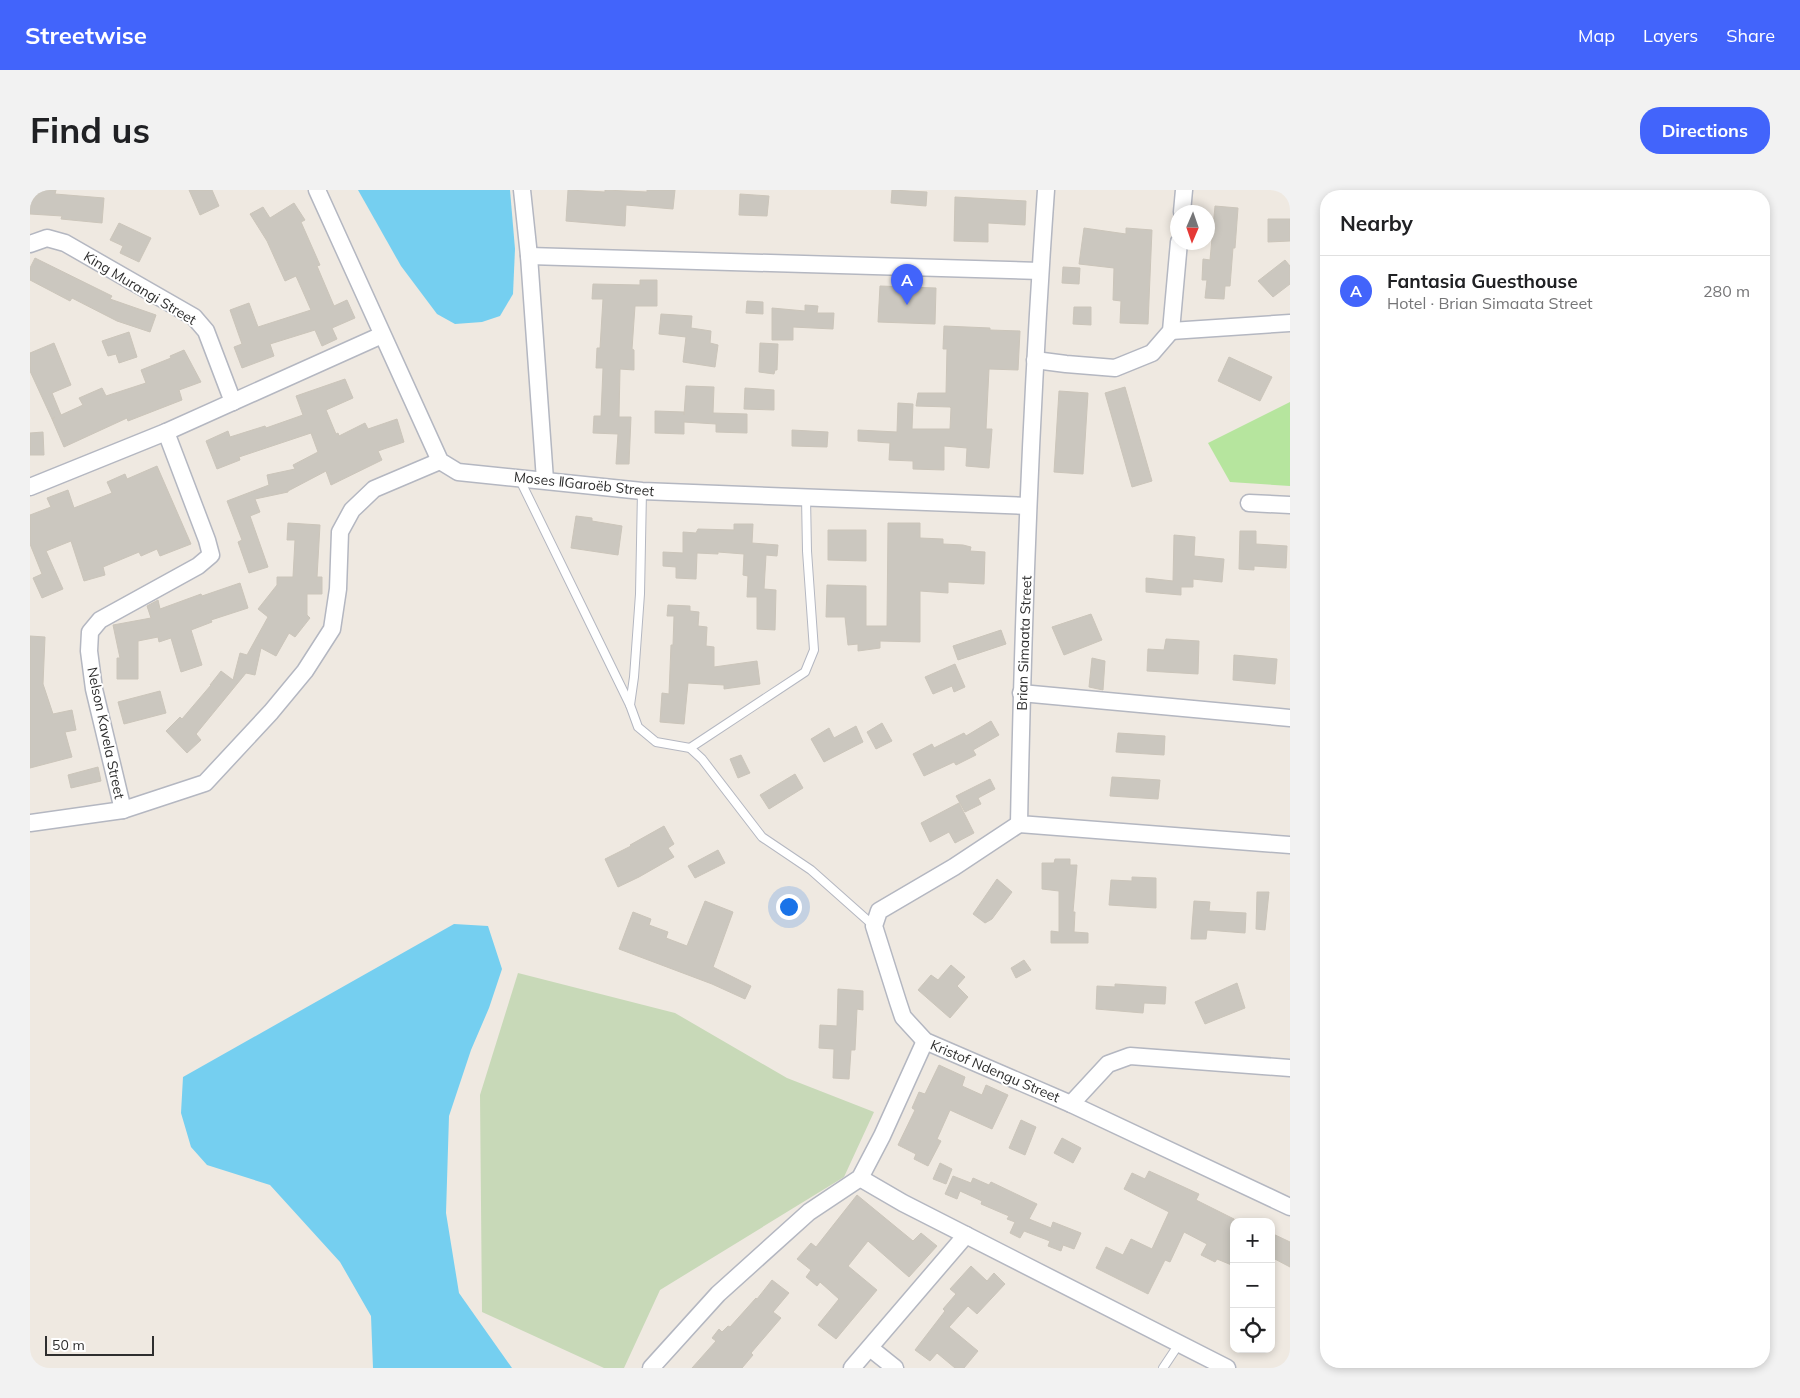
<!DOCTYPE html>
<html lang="en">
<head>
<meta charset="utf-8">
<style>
	body { margin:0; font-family:Mulish,sans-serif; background:#f2f2f2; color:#202124 }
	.controls { position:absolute; right:15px; bottom:15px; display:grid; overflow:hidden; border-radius:10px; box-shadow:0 2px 8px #0003 }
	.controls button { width:45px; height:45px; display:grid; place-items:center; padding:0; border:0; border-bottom:1px solid #e0e0e0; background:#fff; color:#202124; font:25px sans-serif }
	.compass { position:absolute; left:1140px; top:15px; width:45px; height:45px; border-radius:50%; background:#fff; box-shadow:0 2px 8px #0003; rotate:182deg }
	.scale { position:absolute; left:15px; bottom:12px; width:109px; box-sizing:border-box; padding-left:5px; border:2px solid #2e2e2e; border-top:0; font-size:14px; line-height:18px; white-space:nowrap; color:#2e2e2e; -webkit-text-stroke:4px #fff; paint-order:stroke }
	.you { position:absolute; left:758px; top:716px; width:18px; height:18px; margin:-12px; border:4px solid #fff; border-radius:50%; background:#1a73e8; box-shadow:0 0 0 8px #1a73e833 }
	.badge { display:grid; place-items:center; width:32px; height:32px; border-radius:50%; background:#4264fb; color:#fff; font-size:16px; font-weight:700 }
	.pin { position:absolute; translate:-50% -41px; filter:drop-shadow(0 1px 2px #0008) }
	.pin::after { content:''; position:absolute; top:26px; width:18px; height:15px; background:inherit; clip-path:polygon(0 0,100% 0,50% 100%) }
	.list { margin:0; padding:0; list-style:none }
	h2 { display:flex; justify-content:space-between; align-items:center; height:65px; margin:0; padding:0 20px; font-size:21px }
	h2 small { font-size:16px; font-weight:400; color:#757577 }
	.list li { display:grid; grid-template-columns:32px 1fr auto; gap:15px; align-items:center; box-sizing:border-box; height:70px; padding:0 20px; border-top:1px solid #e0e0e0 }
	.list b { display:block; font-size:19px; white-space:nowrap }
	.list p { margin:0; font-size:16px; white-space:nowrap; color:#757577 }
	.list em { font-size:16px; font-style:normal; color:#757577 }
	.icon { flex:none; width:28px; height:28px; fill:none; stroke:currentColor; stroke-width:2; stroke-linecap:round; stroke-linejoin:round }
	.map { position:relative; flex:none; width:1260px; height:1178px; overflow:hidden; border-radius:20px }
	header { display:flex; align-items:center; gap:30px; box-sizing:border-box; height:70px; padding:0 25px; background:#4264fb; color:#fff }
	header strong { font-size:24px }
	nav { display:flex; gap:28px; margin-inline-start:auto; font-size:18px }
	.intro { display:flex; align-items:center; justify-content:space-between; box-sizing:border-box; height:120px; padding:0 30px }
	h1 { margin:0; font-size:35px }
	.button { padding:12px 22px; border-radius:20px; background:#4264fb; color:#fff; font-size:18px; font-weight:700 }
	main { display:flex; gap:30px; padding:0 30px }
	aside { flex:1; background:#fff; border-radius:20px; box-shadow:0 2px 8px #0003 }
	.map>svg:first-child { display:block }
	.green { fill:#b6e59e }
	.cemetery { fill:#c8d9b8 }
	.water { fill:#75cff0 }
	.building { fill:#cbc7bf; stroke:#cbc5ba }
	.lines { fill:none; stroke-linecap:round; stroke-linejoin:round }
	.service-casing { stroke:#b4b7c1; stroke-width:10 }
	.minor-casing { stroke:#b4b7c1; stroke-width:19 }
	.service { stroke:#fff; stroke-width:8 }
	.minor { stroke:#fff; stroke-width:16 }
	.labels { text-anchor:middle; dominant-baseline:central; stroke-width:4; stroke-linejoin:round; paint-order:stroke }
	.street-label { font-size:14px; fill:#2e2e2e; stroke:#fff }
</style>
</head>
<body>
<header>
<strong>Streetwise</strong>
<nav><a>Map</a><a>Layers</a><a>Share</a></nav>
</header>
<div class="intro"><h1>Find us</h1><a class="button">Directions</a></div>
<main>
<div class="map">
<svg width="1260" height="1178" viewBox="0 0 1260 1178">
	<rect width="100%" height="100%" fill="#efe9e1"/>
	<!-- green -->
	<polygon class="green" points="1260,212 1260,296 1200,292 1178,253"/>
	<!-- cemetery -->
	<polygon class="cemetery" points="488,783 645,823 757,888 844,922 814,987 630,1100 594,1178 574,1178 452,1122 450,905"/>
	<!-- water -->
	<g class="water">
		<polygon points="328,0 480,0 485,59 483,104 470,126 452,132 425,134 407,124 371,76"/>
		<polygon points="424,734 458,736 472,779 459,818 441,860 419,926 416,1023 429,1103 482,1178 343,1178 341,1126 310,1072 240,995 177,975 161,957 151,923 153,887"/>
	</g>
	<!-- building -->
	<g class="building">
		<polygon points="0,0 26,0 25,4 74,8 72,33 31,29 32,26 0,24"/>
		<polygon points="159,0 182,0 189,16 170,25"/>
		<polygon points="538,0 575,2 575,0 617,2 617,0 645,0 643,19 596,15 595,36 536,31"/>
		<polygon points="862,0 897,2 896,16 861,13"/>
		<polygon points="710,4 739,6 737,26 709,25"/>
		<polygon points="925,7 996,11 995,35 958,33 958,52 924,51"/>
		<polygon points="264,13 275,30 271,32 290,75 287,76 304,116 317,110 325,128 302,138 307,149 292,156 285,140 240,154 244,166 212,178 204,157 212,154 200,120 219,113 228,137 281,120 266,86 255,91 237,51 220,24 233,17 240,28"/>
		<polygon points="1185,16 1208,18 1205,58 1203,58 1200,96 1195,96 1194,109 1175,108 1177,90 1172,90 1173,69 1180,70"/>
		<polygon points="1238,29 1260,29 1260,51 1238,52"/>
		<polygon points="89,33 121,48 109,72 90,63 93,56 80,50"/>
		<polygon points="1054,38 1096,44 1096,38 1122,40 1118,134 1090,133 1091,111 1083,110 1084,78 1049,74"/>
		<polygon points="5,68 82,106 80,109 126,125 120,142 87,131 42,108 40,111 0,90 0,78"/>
		<polygon points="1255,70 1260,76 1260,94 1243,107 1228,91"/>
		<polygon points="1033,77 1050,78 1049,94 1032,93"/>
		<polygon points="610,90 627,90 627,116 605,116 602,159 604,160 604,180 590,179 589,227 601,227 599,274 586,274 588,244 563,243 564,226 571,226 573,178 566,178 567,158 570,158 573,109 562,109 563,94 610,95"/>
		<polygon points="850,96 906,98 905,134 848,132"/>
		<polygon points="717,111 733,112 733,124 716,123"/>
		<polygon points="775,115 788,116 787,123 804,123 803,139 763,137 763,150 742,150 742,118 775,121"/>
		<polygon points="1044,117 1061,117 1061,135 1043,134"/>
		<polygon points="631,124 662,126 661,138 681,141 680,153 688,155 685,177 653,172 656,147 629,144"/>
		<polygon points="914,136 960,138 960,140 990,141 988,180 959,179 956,239 962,239 959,278 936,276 937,258 914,256 914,280 883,279 883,271 859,270 860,253 828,251 828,240 867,242 868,213 883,214 882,239 920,239 921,218 920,217 886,216 888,203 916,203 917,159 913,159"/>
		<polygon points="99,142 107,167 89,173 86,164 78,166 72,151"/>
		<polygon points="24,153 41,195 22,203 31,225 53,215 49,208 72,198 76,206 116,193 111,180 141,168 140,166 154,160 171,192 149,200 152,210 98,231 97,228 34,257 22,229 25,227 22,229 0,181 0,163"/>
		<polygon points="730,153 748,154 747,180 745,180 744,184 729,182"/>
		<polygon points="1199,167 1242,187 1230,211 1188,191"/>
		<polygon points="315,189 323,208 296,220 306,244 308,243 309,246 335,233 338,239 367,229 374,252 348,261 352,270 301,295 296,281 258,301 258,302 225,309 230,322 220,326 238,377 219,383 208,352 212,350 197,311 239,295 237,285 265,279 263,275 288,262 281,243 209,267 210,270 187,279 176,251 198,241 200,247 235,236 236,238 273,225 266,206"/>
		<polygon points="656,196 684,197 683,223 717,224 717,243 686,242 686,234 654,232 654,244 625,243 625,221 654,222 654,225"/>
		<polygon points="1095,197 1122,291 1102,297 1075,203"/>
		<polygon points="715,198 744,200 744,220 714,219"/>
		<polygon points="1029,201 1058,203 1053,284 1024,282"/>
		<polygon points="762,240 798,242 797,257 762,256"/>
		<polygon points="13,242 14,265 0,265 0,243"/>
		<polygon points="127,276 161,354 130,366 127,359 111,366 109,362 73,377 75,385 54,391 41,351 16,361 33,399 12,408 3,388 12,384 0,354 0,325 21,317 17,308 38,300 44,318 82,303 77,292 95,284 97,289"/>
		<polygon points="546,326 562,328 562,331 592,336 588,365 541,358"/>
		<polygon points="258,333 290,335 287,387 292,387 292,404 277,404 277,425 280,428 265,447 259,443 246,466 231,458 225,485 216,483 166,544 171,550 157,563 136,541 150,527 152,529 181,495 180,495 191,481 203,490 210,463 217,465 238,427 228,419 247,395 247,387 263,387 265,350 257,350"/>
		<polygon points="858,333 890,333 890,348 913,349 913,354 933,355 941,357 940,361 955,362 954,394 918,392 918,403 890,401 890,452 850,451 850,458 828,461 828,454 818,455 815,427 796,427 797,395 836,396 836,436 857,436"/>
		<polygon points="704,334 723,334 722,353 748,355 747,366 736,365 734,399 746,400 745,440 727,439 727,407 717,407 718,386 713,385 714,364 688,362 688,364 667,363 666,389 646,388 646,377 633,376 633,362 653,363 653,342 666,343 668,339 704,340"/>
		<polygon points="798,340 836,340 836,371 798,370"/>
		<polygon points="1210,341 1226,341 1226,354 1257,356 1256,378 1224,376 1224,380 1209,379"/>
		<polygon points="1144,345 1165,347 1164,366 1194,369 1192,392 1163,389 1163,397 1151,397 1151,405 1116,402 1116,388 1143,391"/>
		<polygon points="210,393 218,418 181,430 182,432 161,440 172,475 151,482 141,448 129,452 128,447 108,451 108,489 87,489 87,468 90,468 83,435 121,428 117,416 128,410 130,419 171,404 172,406"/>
		<polygon points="638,415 660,416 660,421 669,422 668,436 677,437 676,456 684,457 684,477 727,471 730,494 694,499 694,495 658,493 654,534 630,532 632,503 639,504 641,455 643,455 644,426 637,426"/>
		<polygon points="1061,424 1072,450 1034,465 1022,437"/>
		<polygon points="971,440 976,454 928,470 923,456"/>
		<polygon points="0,446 15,447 13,494 23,524 42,520 46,540 35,542 42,567 0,578"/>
		<polygon points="1136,449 1169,451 1168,484 1117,481 1118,459 1134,460"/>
		<polygon points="1204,465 1247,469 1245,494 1203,490"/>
		<polygon points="1062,468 1075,471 1073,500 1059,497"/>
		<polygon points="925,474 935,497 924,502 922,496 903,504 895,487"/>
		<polygon points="130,501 136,523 94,534 88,512"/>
		<polygon points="961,531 969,545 943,560 946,565 926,575 924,572 894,586 883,564 902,554 904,558 934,543 936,546"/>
		<polygon points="852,533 862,551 846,559 837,542"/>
		<polygon points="826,536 833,552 794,572 781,549 799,538 804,548"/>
		<polygon points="1088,543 1135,546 1134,565 1086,562"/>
		<polygon points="711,565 720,583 708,588 700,569"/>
		<polygon points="68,577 71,591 41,598 38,585"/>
		<polygon points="765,584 773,598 739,619 730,605"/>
		<polygon points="1082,587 1130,590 1128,609 1080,606"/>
		<polygon points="960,589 965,599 948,608 951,614 935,622 926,606"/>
		<polygon points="929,613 944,643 925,653 919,642 900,652 891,633"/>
		<polygon points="634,636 644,654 638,658 644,667 609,687 588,697 575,669 601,656 600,655"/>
		<polygon points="688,660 695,673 665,688 658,676"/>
		<polygon points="1025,669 1040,669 1040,675 1047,675 1043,722 1045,722 1044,742 1058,743 1058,753 1021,753 1021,741 1029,742 1029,701 1012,699 1012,673 1024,673"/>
		<polygon points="1102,687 1126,688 1126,718 1079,715 1081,690 1102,691"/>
		<polygon points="967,689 982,702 962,729 955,733 943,724"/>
		<polygon points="1227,702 1239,702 1235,740 1226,739"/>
		<polygon points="675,711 703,722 683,777 721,796 715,809 682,794 589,759 603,722 621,729 619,735 638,742 636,748 657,756"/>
		<polygon points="1164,711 1180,712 1179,721 1216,723 1215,743 1177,740 1176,749 1161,749"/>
		<polygon points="994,770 1001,780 986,788 981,778"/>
		<polygon points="921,775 935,787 927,796 938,807 920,828 888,800 901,785 908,790"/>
		<polygon points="1207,793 1215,818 1175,834 1165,812"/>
		<polygon points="1085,794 1136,797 1135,814 1114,813 1113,823 1066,819 1067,796 1085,797"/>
		<polygon points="808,799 833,801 833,820 827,819 825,860 821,860 819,889 803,888 804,859 789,858 790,835 807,836"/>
		<polygon points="909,875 935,887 932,896 952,905 956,895 978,905 962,939 920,920 907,949 911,951 898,976 884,969 886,964 868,955 885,920 882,918 889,902 895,904"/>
		<polygon points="991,930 1006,937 995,965 979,958"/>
		<polygon points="1032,948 1051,958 1043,973 1024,963"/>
		<polygon points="910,973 922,979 916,994 903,989"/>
		<polygon points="1119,981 1169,1004 1166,1010 1204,1029 1204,1076 1187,1069 1185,1072 1171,1065 1177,1054 1154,1042 1140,1072 1135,1070 1118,1104 1066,1078 1076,1057 1093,1065 1101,1049 1122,1059 1139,1022 1094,999 1102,983 1115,989"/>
		<polygon points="923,986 941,993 943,988 959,995 961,992 1007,1014 999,1029 1021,1038 1023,1032 1051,1043 1044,1059 1033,1055 1031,1061 1018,1056 1020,1051 994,1041 990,1048 980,1043 985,1032 977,1029 979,1026 951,1014 952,1011 930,1001 927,1009 915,1004"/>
		<polygon points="827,1005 883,1051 891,1043 907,1056 879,1087 838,1051 818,1076 847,1100 806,1149 788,1135 809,1109 790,1092 787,1096 776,1087 781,1080 767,1069 781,1053 786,1057"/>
		<polygon points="1241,1043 1260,1052 1260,1077 1241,1067"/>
		<polygon points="941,1076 957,1091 964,1083 975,1094 947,1124 938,1116 919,1137 948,1161 934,1178 925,1178 907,1163 900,1171 885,1160 915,1121 913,1119 926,1104 920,1099"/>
		<polygon points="742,1090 759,1103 743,1122 751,1128 721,1163 723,1165 712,1178 662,1178 686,1151 682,1148 689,1139 692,1142 698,1136 700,1137 726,1108 727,1109"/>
	</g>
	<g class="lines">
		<!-- service casing -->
		<g class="service-casing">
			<g id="service">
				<polyline points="489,288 600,515"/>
				<polyline points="612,301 610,404 604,487 600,515 608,537 626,552 660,558 672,569 732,647 781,680 844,736"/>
				<polyline points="660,558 775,482 784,460 777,361 776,307"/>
				<polyline points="1133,1178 1149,1154"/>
			</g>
		</g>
		<!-- minor casing -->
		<g class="minor-casing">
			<g id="minor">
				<polyline points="287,0 410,271 428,282 612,301 998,316"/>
				<polyline points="492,0 499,66 515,290"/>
				<path d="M1016,0C1001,211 993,423 989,634L1260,655"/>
				<polyline points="1152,22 1154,0"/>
				<polyline points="0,54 17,48 35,53 164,127 176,141 203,212"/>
				<polyline points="499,66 1010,81"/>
				<polyline points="1141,141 1260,133"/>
				<polyline points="1005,170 1036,174 1085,178 1122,163 1141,141 1149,52"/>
				<polyline points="0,297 136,242 352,145"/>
				<polyline points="1219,313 1260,315"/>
				<polyline points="991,503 1260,528"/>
				<polyline points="93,620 64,499 59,461 60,442 70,430 168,376 181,365 177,350 136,242"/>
				<polyline points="0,633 93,620 175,593 241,522 275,481 302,439 308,399 310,342 322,320 344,299 410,271"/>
				<polyline points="989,634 924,677 849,721 844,736 868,812 873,827 895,851 1041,914 1260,1017"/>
				<polyline points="1041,914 1078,874 1100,866 1260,878"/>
				<polyline points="830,988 873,1013 1197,1178"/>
				<polyline points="840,1158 865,1178"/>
				<polyline points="621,1178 688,1104 779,1022 830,988 852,946 895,851"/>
				<polyline points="822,1178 936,1045"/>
			</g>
		</g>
		<!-- service -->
		<use href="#service" class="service"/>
		<!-- minor -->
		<use href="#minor" class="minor"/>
	</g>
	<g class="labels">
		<!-- street labels -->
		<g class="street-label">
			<text transform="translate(110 98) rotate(31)">King Murangi Street</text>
			<text transform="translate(554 294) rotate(6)">Moses ǁGaroëb Street</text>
			<text transform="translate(994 453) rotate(-88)">Brian Simaata Street</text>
			<text transform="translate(76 543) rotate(78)">Nelson Kavela Street</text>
			<text transform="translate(965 881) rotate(23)">Kristof Ndengu Street</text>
		</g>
	</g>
</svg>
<div class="controls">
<button>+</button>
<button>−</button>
<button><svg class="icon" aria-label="locate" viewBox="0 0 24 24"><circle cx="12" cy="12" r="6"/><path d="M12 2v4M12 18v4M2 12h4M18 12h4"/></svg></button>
</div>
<svg class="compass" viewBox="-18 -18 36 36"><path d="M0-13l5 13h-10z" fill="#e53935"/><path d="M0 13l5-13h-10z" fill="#757577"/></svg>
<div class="scale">50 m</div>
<div class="you"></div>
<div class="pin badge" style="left:877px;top:115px">A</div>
</div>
<aside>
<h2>Nearby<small></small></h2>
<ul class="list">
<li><span class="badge">A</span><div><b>Fantasia Guesthouse</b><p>Hotel · Brian Simaata Street</p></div><em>280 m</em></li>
</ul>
</aside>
</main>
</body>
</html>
